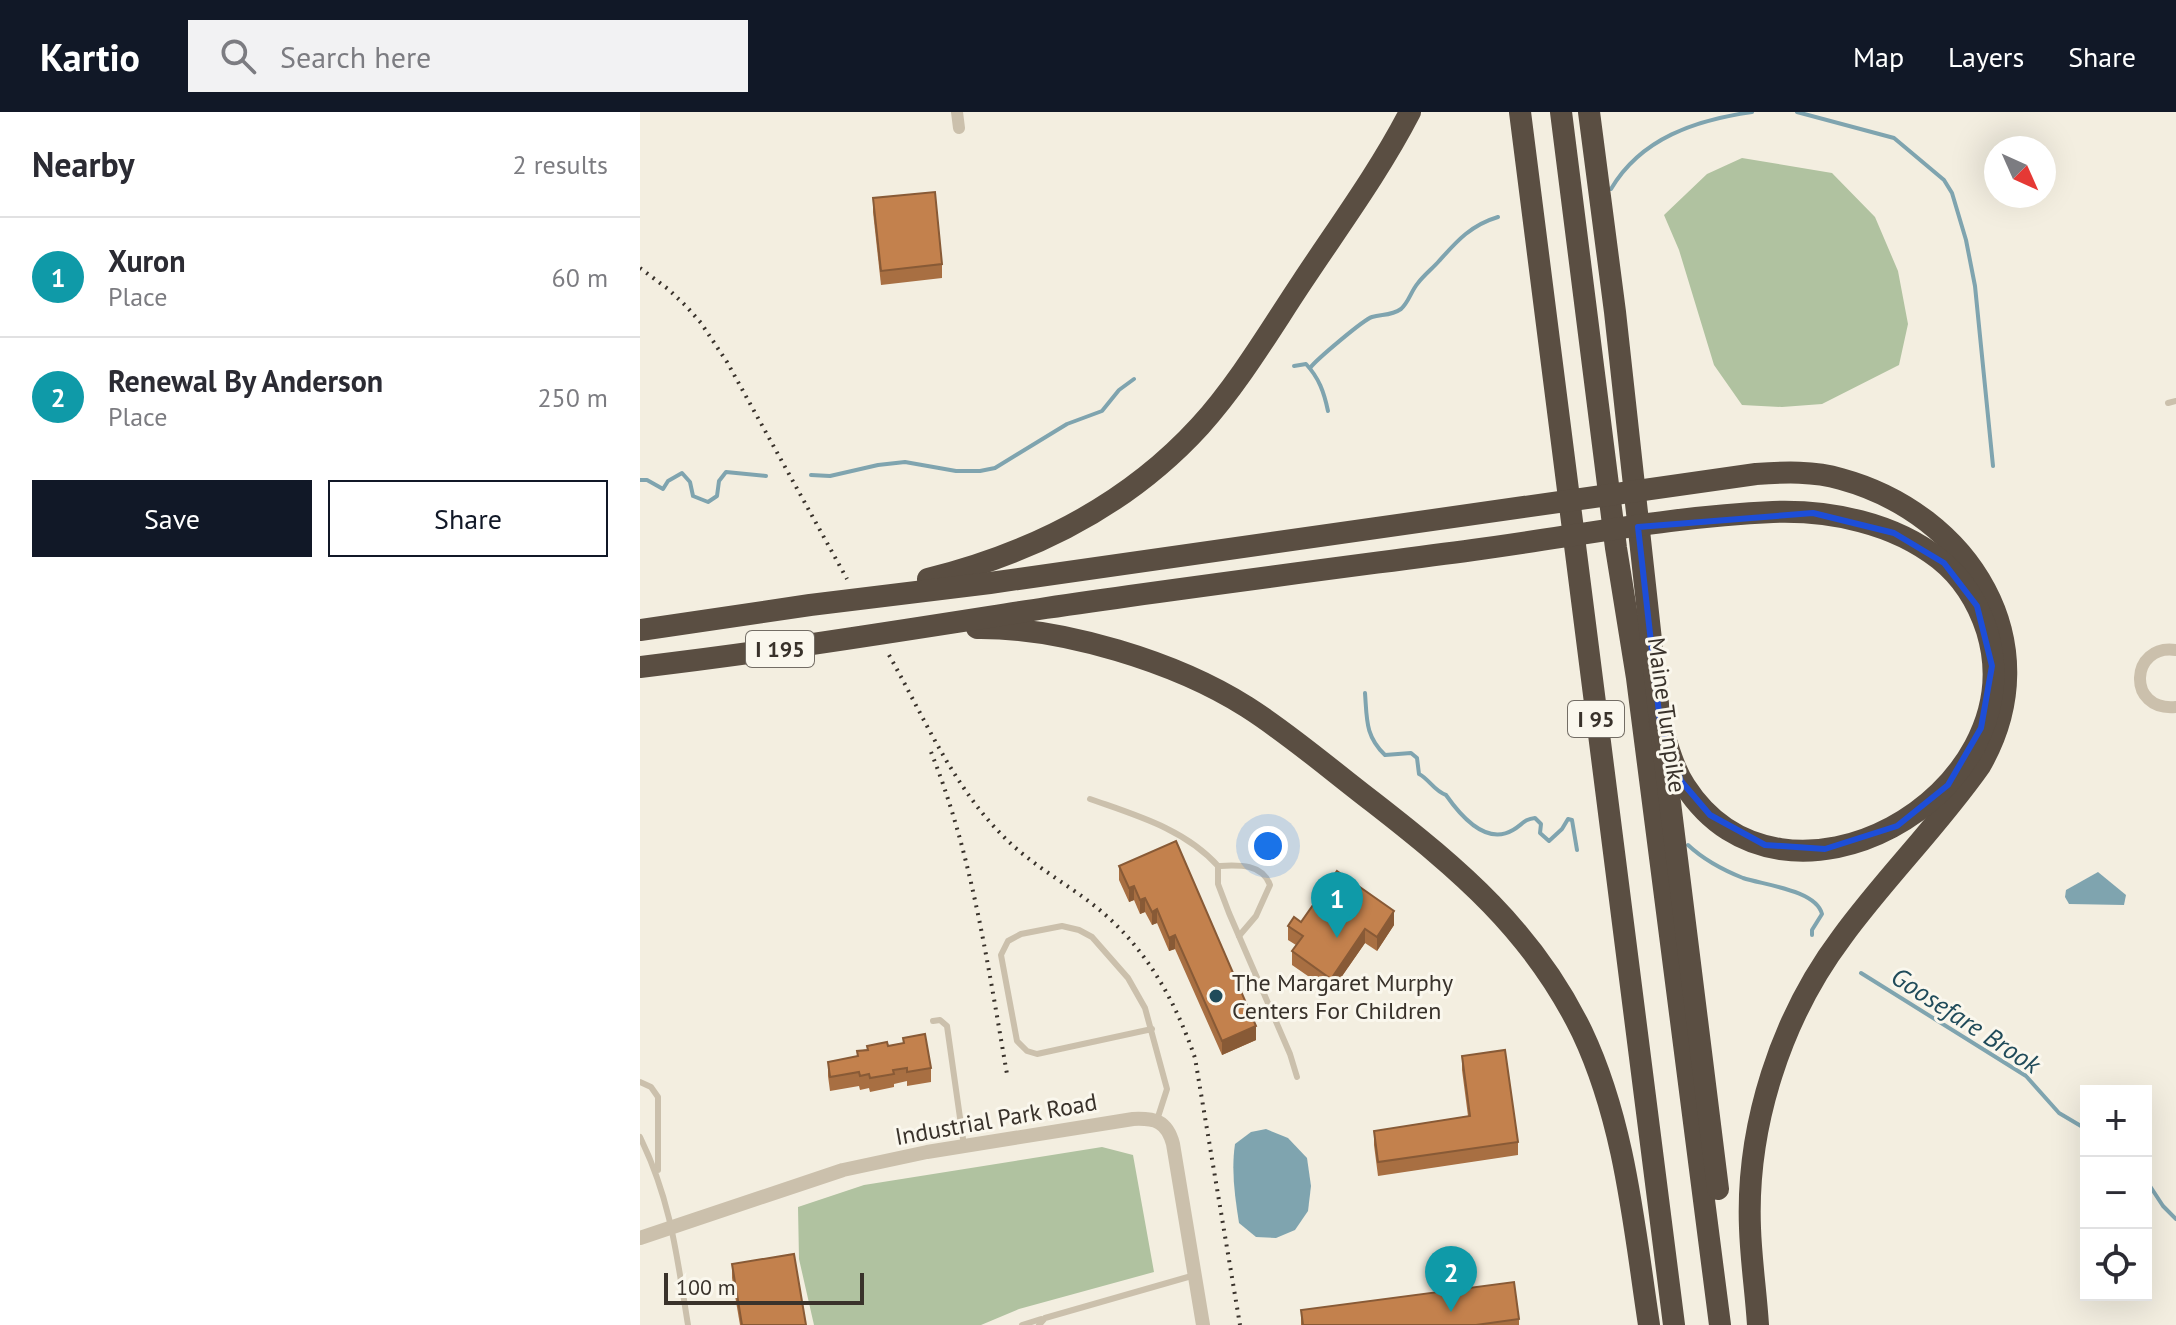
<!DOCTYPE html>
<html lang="en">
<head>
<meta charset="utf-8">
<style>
	body { margin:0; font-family:"PT Sans",sans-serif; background:#f2f2f3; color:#2b2b33 }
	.controls { position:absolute; right:24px; bottom:24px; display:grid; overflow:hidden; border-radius:0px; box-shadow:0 8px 32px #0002 }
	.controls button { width:72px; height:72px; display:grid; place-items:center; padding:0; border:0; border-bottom:2px solid #e1e1e2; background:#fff; color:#2b2b33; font:40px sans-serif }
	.compass { position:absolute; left:1344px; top:24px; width:72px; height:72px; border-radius:50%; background:#fff; box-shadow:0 8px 32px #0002; rotate:135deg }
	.scale { position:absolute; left:24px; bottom:20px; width:200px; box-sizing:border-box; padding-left:8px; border:4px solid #39322b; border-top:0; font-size:22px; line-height:28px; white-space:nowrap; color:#39322b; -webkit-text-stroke:6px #faf7ed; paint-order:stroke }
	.you { position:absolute; left:628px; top:734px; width:28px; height:28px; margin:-20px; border:6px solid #fff; border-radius:50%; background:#1a73e8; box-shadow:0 0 0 12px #1a73e833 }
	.badge { display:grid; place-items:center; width:52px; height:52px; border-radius:50%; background:#111827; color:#fff; font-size:26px; font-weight:700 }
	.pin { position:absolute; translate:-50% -66px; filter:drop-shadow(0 2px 4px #0008) }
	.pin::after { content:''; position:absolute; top:42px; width:28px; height:24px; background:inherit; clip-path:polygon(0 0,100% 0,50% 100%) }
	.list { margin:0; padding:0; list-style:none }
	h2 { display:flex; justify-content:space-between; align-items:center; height:104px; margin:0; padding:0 32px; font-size:34px }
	h2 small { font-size:26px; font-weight:400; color:#7c7c81 }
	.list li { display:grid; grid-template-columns:52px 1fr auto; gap:24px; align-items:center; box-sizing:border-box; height:120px; padding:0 32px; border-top:2px solid #e1e1e2 }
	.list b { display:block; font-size:30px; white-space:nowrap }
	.list p { margin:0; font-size:26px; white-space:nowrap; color:#7c7c81 }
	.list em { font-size:26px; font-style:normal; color:#7c7c81 }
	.actions { display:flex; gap:16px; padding:24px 32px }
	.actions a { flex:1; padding:18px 0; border:2px solid #111827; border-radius:0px; text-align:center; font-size:28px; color:#111827 }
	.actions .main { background:#111827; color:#fff }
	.icon { flex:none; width:44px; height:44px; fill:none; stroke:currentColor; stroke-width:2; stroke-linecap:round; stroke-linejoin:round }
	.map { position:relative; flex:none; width:1536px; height:1213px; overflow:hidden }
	header { display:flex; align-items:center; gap:48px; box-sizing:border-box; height:112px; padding:0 40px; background:#111827; color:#fff }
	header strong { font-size:38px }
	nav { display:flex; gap:44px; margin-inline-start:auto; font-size:28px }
	.search { width:560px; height:72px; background:#f2f2f3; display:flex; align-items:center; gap:20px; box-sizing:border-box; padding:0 28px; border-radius:0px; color:#7c7c81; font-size:30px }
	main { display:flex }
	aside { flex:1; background:#fff }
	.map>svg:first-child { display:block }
	.green { fill:#b0c2a0 }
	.water { fill:#7fa4af }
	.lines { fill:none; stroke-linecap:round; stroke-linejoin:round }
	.stream { stroke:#7fa4af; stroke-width:4 }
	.service { stroke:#cbc0ac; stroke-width:6 }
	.minor { stroke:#cbc0ac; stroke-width:12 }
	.tertiary { stroke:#cbc0ac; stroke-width:14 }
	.motorway { stroke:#5a4e42; stroke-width:22 }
	.rail { stroke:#39322b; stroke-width:4; stroke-dasharray:2 6; stroke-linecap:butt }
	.wall { fill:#a86f42 }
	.shaded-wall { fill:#885a36 }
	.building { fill:#c3814d; stroke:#885a36; stroke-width:2 }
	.marked { fill:none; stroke:#1d4ed8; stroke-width:6; stroke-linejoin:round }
	.poi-dot { fill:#204b5a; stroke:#faf7ed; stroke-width:3 }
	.labels { text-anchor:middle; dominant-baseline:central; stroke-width:6; stroke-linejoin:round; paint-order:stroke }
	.shield { fill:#faf7ed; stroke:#736d65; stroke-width:2 }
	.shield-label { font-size:22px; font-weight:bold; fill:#39322b }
	.street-label { font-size:24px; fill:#39322b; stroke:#faf7ed }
	.poi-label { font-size:24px; fill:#39322b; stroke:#faf7ed; text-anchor:start }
	.water-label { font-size:26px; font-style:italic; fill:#204b5a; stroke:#faf7ed }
</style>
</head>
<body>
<header>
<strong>Kartio</strong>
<div class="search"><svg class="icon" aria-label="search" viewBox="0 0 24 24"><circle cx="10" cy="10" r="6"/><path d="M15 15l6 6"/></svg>Search here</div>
<nav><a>Map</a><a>Layers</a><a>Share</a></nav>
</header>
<main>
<aside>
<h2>Nearby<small>2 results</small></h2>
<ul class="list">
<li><span class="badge" style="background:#0f9aa8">1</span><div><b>Xuron</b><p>Place</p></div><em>60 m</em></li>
<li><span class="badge" style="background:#0f9aa8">2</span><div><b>Renewal By Anderson</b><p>Place</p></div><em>250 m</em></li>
</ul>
<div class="actions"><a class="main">Save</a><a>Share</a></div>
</aside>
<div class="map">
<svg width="1536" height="1213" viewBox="0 0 1536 1213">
	<rect width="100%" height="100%" fill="#f3eee0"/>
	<!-- green -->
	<g class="green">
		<polygon points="1102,46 1192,61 1235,105 1258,159 1268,212 1259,253 1182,292 1142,295 1102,293 1074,253 1039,138 1024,103 1067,62"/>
		<polygon points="462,1035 493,1043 514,1160 379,1197 341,1213 174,1213 159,1147 158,1095 224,1073"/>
	</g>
	<!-- water -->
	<g class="water">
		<polygon points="1458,760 1486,783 1484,793 1429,792 1425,785 1426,778"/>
		<path d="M626,1017L648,1026L667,1046L671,1074L668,1099L655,1118L636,1126L616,1125L599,1111C595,1085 591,1059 595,1032L611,1020Z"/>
	</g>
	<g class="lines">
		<!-- stream -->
		<g class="stream">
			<polyline points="1157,0 1254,26 1304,68 1312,81 1326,128 1335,174 1353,354"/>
			<path d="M971,77C1001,26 1056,8 1112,0"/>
			<path d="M654,254L666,252C679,266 684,280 688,299"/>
			<path d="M670,256C676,248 723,208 732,205C742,202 751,204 761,197C769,190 771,179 778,171C784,163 793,156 799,149C817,129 831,113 858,105"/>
			<polyline points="171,363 190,364 238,353 265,350 316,359 340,359 355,356 427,312 462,299 479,278 494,267"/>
			<polyline points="0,368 7,368 23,377 28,369 42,361 50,370 53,384 68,390 77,384 79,369 86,360 126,364"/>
			<path d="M725,581C727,607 725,624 745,643L771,641L777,646L779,662C789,667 794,679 806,683C820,703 846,734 873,718C882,713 884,707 895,706L901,712L900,721L909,729L922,717L928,707L932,708L937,738"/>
			<path d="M1048,733C1064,748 1083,758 1103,766C1124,773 1176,778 1182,802L1172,818V823"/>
			<polyline points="1221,861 1386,964 1419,1001 1446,1017"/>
			<polyline points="1506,1068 1523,1094 1536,1107"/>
		</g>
		<!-- service -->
		<g class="service">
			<polyline points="1528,291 1536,289"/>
			<path d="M450,687C495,703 545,717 578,754V772L589,801L650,942L657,965"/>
			<path d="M578,754C598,753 622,751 630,773L616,804L599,824"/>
			<polyline points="293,909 300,908 307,914 324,1034"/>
			<polyline points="512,917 397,942 387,939 377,929 361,843 368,829 381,822 422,814 439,818 452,825 488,866 505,896 527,977 517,1008"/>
			<polyline points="0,970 11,975 18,985 18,1058"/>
			<path d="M0,1025C31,1088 37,1145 48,1213"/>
			<polyline points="382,1213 401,1207"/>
			<polyline points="399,1213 405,1206 555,1163"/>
		</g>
		<!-- minor -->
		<g class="minor">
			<polyline points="317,0 319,16"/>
			<path d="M1536,538C1490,531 1486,600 1536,595"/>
		</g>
		<!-- tertiary -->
		<path class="tertiary" d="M0,1126L203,1058L287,1040L493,1007C515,1006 527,1009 533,1032L563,1213"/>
		<!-- motorway -->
		<g class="motorway">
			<polyline points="880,0 1034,1213"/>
			<polyline points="921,0 976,436 997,566 1080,1213"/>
			<polyline points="949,0 975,200 1020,610 1078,1077"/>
			<path d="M288,467C392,441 487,394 560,314C599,271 630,218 662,170C699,114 739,60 770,0"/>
			<path d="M337,516C422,515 536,550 607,595C651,623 691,658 733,690C819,757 893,819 942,920C985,1011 994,1114 1009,1213"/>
			<path d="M0,518L170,493L350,471L1116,362C1145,360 1174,359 1201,367C1329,402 1411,531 1340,654C1298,714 1245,766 1202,825C1141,906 1106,1014 1110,1116C1111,1148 1116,1181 1118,1213"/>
			<path d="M0,555C136,539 271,517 406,496C548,475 690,457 833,438C932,425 1033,404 1133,400C1190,398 1254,411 1299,447C1323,466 1338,491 1347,519C1397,684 1143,826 1045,674C1033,656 1027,631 1020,610"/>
		</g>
		<!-- rail -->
		<g class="rail">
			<polyline points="0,156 28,177 46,194 61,211 87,250 207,467"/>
			<path d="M249,543C284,605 312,673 363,724C388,750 422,769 451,791C503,831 534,885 555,946L600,1213"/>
			<path d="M291,640C332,742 348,854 367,962"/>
		</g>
	</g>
	<!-- wall -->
	<g class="wall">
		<polygon points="233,86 302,152 302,166 241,173 233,100"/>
		<polygon points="536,729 616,928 582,943 535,837 529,839 517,811 512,813 505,800 500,802 494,788 489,790 479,768 479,754"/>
		<polygon points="661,810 754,813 737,839 725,831 691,880 652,853 652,839 656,833 648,828 648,814"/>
		<polygon points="263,926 291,956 291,970 267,974 267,969 254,972 254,975 230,980 229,976 220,978 219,974 190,979 188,964 188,950 217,945 217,939 263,931"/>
		<polygon points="822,944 878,1030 878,1043 738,1064 734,1033 734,1019 828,1004 822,958"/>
		<polygon points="92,1152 166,1213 100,1213 92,1166"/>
		<polygon points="661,1198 879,1207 879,1213 661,1213"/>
	</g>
	<!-- shaded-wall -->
	<g class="shaded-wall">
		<polygon points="494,774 494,788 489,790 489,776"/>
		<polygon points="505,786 505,800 500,802 500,788"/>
		<polygon points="517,797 517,811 512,813 512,800"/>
		<polygon points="754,799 754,813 737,839 737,825"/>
		<polygon points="725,817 725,831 691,880 691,867"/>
		<polygon points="535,823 535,837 529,839 529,826"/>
		<polygon points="616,914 616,928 582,943 582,929"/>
	</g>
	<!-- building -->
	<g class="building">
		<polygon points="295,80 302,152 241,159 233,86"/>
		<polygon points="536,729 616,914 582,929 535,823 529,826 517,797 512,800 505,786 500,788 494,774 489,776 479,754"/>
		<polygon points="697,759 754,799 737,825 725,817 691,867 652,839 663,824 648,814 654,805 661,810"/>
		<polygon points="285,922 291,956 267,960 267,956 253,958 254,962 230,966 229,962 220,964 219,960 190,965 188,950 218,944 217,939 228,938 227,934 247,930 248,934 264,931 263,926"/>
		<polygon points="865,938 878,1030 738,1050 734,1019 830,1004 822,944"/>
		<polygon points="154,1142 166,1213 102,1213 92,1152"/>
		<polygon points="874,1170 879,1207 836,1213 663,1213 661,1198"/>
	</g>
	<!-- marked area -->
	<path class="marked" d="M1173,401L1254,421L1304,451L1337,494L1352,554L1341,616L1308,673L1257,714L1185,737L1125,733L1070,703L1041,669L1020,610L998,415Z"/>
	<!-- markers -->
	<circle class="poi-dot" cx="576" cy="884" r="8"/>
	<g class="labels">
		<!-- shield labels -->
		<g class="shield">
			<rect x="106" y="519" width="68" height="36" rx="6"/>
			<rect x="928" y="589" width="56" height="36" rx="6"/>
		</g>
		<g class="shield-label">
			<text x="140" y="537">I 195</text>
			<text x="956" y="607">I 95</text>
		</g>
		<!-- street labels -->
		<g class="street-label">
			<text transform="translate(1027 603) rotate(82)">Maine Turnpike</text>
			<text transform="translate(356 1007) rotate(-10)">Industrial Park Road</text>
		</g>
		<!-- poi labels -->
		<g class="poi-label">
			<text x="592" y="870">The Margaret Murphy<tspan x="592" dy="28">Centers For Children</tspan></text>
		</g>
		<!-- water labels -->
		<g class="water-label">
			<text transform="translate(1326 908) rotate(33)">Goosefare Brook</text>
		</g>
	</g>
</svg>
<div class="controls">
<button>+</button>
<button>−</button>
<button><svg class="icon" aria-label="locate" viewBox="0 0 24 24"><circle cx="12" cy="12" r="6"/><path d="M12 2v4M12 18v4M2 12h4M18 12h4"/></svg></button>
</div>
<svg class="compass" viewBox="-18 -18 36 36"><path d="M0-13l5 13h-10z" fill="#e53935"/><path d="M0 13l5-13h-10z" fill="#7c7c81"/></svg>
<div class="scale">100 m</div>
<div class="you"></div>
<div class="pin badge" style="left:697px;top:826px;background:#0f9aa8">1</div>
<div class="pin badge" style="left:811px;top:1200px;background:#0f9aa8">2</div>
</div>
</main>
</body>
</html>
